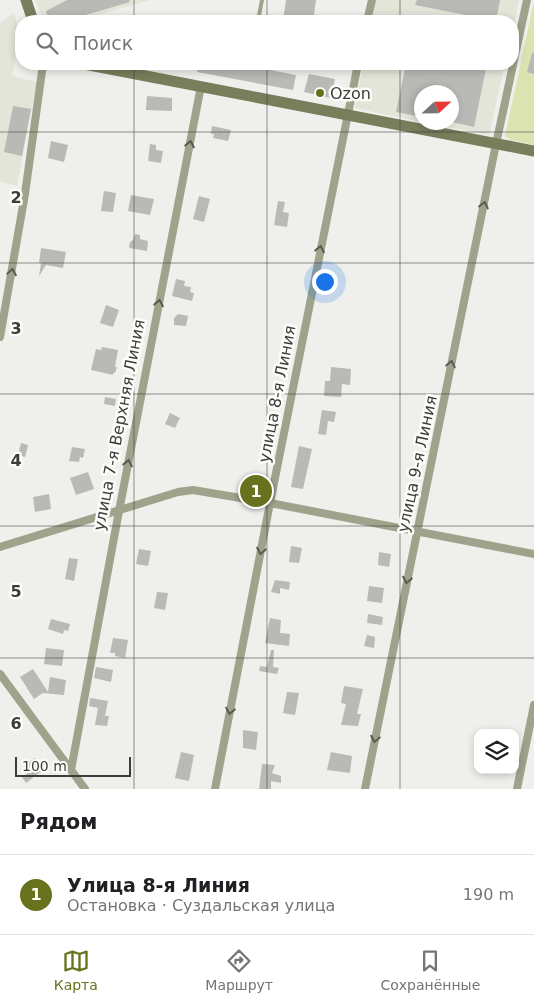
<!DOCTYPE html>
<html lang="ru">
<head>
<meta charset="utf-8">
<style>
	body { margin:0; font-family:"DejaVu Sans",sans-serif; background:#f6f6f6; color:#202124 }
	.controls { position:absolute; right:15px; bottom:15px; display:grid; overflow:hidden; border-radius:10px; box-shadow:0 2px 8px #0003 }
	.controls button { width:45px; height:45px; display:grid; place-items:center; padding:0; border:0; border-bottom:1px solid #e0e0e0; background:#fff; color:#202124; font:25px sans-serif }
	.compass { position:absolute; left:414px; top:85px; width:45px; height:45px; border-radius:50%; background:#fff; box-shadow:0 2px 8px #0003; rotate:68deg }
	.scale { position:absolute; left:15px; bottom:12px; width:116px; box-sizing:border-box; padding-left:5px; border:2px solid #3c3c3a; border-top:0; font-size:14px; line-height:18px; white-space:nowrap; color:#3c3c3a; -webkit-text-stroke:4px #fcfdf8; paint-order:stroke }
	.you { position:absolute; left:324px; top:281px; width:18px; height:18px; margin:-12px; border:4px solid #fff; border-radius:50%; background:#1a73e8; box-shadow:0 0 0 8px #1a73e833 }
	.badge { display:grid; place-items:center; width:32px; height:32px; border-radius:50%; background:#68721c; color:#fff; font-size:16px; font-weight:700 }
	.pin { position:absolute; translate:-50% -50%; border:2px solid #fff; box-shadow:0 1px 5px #0006 }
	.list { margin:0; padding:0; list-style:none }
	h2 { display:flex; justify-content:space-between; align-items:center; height:65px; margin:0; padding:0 20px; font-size:21px }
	h2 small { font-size:16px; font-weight:400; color:#757577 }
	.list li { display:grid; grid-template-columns:32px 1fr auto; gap:15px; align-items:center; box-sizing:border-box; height:80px; padding:0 20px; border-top:1px solid #e0e0e0 }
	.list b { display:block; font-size:19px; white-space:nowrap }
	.list p { margin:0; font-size:16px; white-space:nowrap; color:#757577 }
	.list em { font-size:16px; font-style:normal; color:#757577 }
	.icon { flex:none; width:28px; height:28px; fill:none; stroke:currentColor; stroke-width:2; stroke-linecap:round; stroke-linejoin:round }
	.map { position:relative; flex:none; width:534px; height:789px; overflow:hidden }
	.search { position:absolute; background:#fff; box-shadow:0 2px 8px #0003; left:15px; right:15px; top:15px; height:55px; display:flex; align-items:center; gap:12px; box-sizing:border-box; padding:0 18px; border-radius:20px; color:#757577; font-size:19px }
	.sheet { height:145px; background:#fff }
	nav { display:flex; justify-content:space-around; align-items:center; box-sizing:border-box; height:70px; border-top:1px solid #e0e0e0; background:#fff; font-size:14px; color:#757577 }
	nav a { display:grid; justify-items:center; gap:2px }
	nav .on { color:#68721c }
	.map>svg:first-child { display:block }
	.built { fill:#e3e5d9 }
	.green { fill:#dbe4b0 }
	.building { fill:#b9bab5 }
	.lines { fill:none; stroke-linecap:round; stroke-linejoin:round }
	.lane { stroke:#9ea38c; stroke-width:4 }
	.street { stroke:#9ea38c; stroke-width:8 }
	.secondary { stroke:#787e5c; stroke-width:11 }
	.oneway { stroke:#595b53 }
	.grid { fill:none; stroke:#3c3c3a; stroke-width:1; stroke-opacity:0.55 }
	.poi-dot { fill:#68721c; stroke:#fcfdf8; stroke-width:2 }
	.labels { text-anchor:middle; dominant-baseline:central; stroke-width:5; stroke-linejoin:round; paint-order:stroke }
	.poi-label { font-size:16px; fill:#3c3c3a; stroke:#fcfdf8; text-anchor:start }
	.street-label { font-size:16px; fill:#3c3c3a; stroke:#fcfdf8 }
	.grid-label { font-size:16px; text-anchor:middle; font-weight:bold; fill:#3c3c3a; stroke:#fcfdf8; stroke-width:5; stroke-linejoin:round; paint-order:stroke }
</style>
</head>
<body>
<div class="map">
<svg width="534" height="789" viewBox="0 0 534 789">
	<rect width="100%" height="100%" fill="#eff0eb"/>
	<!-- built -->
	<g class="built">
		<polygon points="35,0 150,0 77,21 44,21"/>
		<polygon points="376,0 519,0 513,29 513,21 371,21"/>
		<polygon points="14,13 20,34 12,76 37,82 17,186 0,182 0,23"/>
		<polygon points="363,64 505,64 489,135 426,123 452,122 452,92 422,92 421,122 355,108"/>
	</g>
	<!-- green -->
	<polygon class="green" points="534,1 534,145 511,140 505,136"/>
	<!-- building -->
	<g class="building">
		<polygon points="67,0 129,0 130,2 65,21 48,21 46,11"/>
		<polygon points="286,0 316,0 313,21 283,21"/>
		<polygon points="417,0 500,0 496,21 415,5"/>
		<polygon points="532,53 534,53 534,74 527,72"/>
		<polygon points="198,64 261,64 260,68 296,75 293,90 197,72"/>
		<polygon points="406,64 487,64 474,127 452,122 452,92 422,92 422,117 396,112"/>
		<polygon points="309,74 335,79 331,98 304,92"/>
		<polygon points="147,96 172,98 172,111 146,110"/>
		<polygon points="13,106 31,109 22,156 4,152"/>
		<polygon points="212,126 231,130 228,141 213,138 214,134 211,134"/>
		<polygon points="51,141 68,145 64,162 48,158"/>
		<polygon points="150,144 156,145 156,150 163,151 161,163 148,161"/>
		<polygon points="104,191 116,193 113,212 101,211"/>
		<polygon points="131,195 154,199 150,215 128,211"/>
		<polygon points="199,196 210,199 204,222 193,219"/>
		<polygon points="278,201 285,202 283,212 289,213 287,227 274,225"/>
		<polygon points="135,234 140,235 140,239 148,241 147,251 129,248 130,242 133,240"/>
		<polygon points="41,248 66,252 63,268 46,265 39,276 41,263 39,263"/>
		<polygon points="176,279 185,281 184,286 191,287 190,292 194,293 192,301 172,296"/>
		<polygon points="106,305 119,310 113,327 100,323"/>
		<polygon points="178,314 188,316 186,326 174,325 174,318"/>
		<polygon points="102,347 118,350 115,367 117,367 115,373 113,373 113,375 91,370 96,349 101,350"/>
		<polygon points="331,367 351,369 350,385 342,384 341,397 324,396 325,381 330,381"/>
		<polygon points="105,397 116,399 115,406 104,404"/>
		<polygon points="322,410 336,412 334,422 328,421 326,435 318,434"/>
		<polygon points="170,413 180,418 175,428 165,424"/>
		<polygon points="21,443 28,445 25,457 18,455"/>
		<polygon points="299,446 312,449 303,489 291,487"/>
		<polygon points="72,447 85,449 83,458 80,457 79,462 69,461"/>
		<polygon points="88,472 94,489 76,495 70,478"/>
		<polygon points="49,494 51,509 35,512 33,497"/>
		<polygon points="291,546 302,548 299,563 289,562"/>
		<polygon points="139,549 151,551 148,566 136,564"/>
		<polygon points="379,552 391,554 389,567 378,565"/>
		<polygon points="69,558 78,559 74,581 65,579"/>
		<polygon points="275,580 290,582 289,590 280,588 280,594 271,592"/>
		<polygon points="369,586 384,588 382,603 367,601"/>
		<polygon points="157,592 168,593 165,610 154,608"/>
		<polygon points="368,614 383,617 382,625 367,623"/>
		<polygon points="270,618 281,620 280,633 290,634 289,646 265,643"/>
		<polygon points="51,619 70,624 68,631 64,630 63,634 48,629"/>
		<polygon points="367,635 375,637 374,648 364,646"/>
		<polygon points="113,638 128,640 125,658 115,656 115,653 110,653"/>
		<polygon points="46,648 64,650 62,666 44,664"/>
		<polygon points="271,650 274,650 273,667 279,668 277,674 259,671 260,666 267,667"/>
		<polygon points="96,667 113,670 111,682 94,678"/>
		<polygon points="33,669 48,692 50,677 66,680 64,695 43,693 34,699 20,677"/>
		<polygon points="344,686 363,689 357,714 361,714 358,726 341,725 346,704 341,703"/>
		<polygon points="287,692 299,693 295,715 283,713"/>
		<polygon points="90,698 108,701 105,716 109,716 107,726 95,725 98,708 89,706"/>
		<polygon points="243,730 258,732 256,750 243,748"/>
		<polygon points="181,752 194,755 189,781 175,778"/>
		<polygon points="331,752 352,756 350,773 327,770"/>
		<polygon points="35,758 43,770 26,783 22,777 28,773 24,766"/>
		<polygon points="262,764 275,765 272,773 281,776 281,783 271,781 271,789 259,789"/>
	</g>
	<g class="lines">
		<!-- lane -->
		<polyline class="lane" points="258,21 262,0"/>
		<!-- street -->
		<g class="street">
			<polyline points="367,21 372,0"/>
			<polyline points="0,337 25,194 43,64"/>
			<polyline points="0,547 178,492 193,490 270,503 534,554"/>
			<polyline points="0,674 85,789"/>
			<polyline points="71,770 119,511 201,86"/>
			<polyline points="215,789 270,503 358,64"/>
			<polyline points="365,789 496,144 527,0"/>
			<polyline points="517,789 534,705"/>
		</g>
		<!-- secondary -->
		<g class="secondary">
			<polyline points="26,0 33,21"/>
			<polyline points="84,64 534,151"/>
		</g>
	</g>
	<!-- one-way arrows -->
	<defs><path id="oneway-chevron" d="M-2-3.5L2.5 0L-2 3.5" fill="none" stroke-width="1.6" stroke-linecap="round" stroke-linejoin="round" transform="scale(1.25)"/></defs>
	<g class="oneway">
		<use href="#oneway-chevron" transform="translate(190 144) rotate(-79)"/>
		<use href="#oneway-chevron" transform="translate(484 205) rotate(-78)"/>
		<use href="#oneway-chevron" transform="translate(320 249) rotate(-79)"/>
		<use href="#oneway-chevron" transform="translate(12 272) rotate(-80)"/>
		<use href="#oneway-chevron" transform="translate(159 303) rotate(-79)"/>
		<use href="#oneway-chevron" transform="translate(451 364) rotate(-78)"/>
		<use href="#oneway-chevron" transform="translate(128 463) rotate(-79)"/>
		<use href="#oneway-chevron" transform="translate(261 551) rotate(101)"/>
		<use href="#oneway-chevron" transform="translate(407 580) rotate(101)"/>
		<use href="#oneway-chevron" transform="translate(230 711) rotate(101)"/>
		<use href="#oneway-chevron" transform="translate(375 739) rotate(101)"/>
	</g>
	<!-- grid -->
	<path class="grid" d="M134,0V21M267,0V21M400,0V21M134,64V789M267,64V789M400,64V789M0,132H534M0,263H534M0,394H534M0,526H534M0,658H534"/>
	<!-- markers -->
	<circle class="poi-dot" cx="320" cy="93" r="5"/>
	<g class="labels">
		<!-- poi labels -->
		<g class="poi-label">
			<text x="330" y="93">Ozon</text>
		</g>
		<!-- street labels -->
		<g class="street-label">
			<text transform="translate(277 394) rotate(-79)">улица 8-я Линия</text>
			<text transform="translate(119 425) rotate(-79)">улица 7-я Верхняя Линия</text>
			<text transform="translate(417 464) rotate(-78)">улица 9-я Линия</text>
		</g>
	</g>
	<g class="grid-label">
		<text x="16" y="203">2</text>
		<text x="16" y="334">3</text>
		<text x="16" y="466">4</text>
		<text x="16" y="597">5</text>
		<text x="16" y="729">6</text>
	</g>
</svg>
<div class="controls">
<button><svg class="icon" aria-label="layers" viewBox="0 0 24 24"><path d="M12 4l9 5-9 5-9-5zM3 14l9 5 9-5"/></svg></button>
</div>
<svg class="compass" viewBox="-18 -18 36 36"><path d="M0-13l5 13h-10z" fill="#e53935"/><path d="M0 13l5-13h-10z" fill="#757577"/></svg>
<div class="scale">100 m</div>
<div class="you"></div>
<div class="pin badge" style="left:256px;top:491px">1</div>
<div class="search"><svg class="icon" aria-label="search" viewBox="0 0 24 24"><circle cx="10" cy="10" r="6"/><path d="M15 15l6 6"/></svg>Поиск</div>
</div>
<section class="sheet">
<h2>Рядом<small></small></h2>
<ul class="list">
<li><span class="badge">1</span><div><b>Улица 8-я Линия</b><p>Остановка · Суздальская улица</p></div><em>190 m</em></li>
</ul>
</section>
<nav>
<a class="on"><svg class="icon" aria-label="map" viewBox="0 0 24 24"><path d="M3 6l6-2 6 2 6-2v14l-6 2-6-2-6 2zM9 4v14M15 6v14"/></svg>Карта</a>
<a><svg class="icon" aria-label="directions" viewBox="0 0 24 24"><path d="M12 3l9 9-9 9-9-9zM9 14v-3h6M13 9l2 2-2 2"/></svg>Маршрут</a>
<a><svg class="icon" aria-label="saved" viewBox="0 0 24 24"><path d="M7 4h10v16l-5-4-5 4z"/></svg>Сохранённые</a>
</nav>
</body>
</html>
